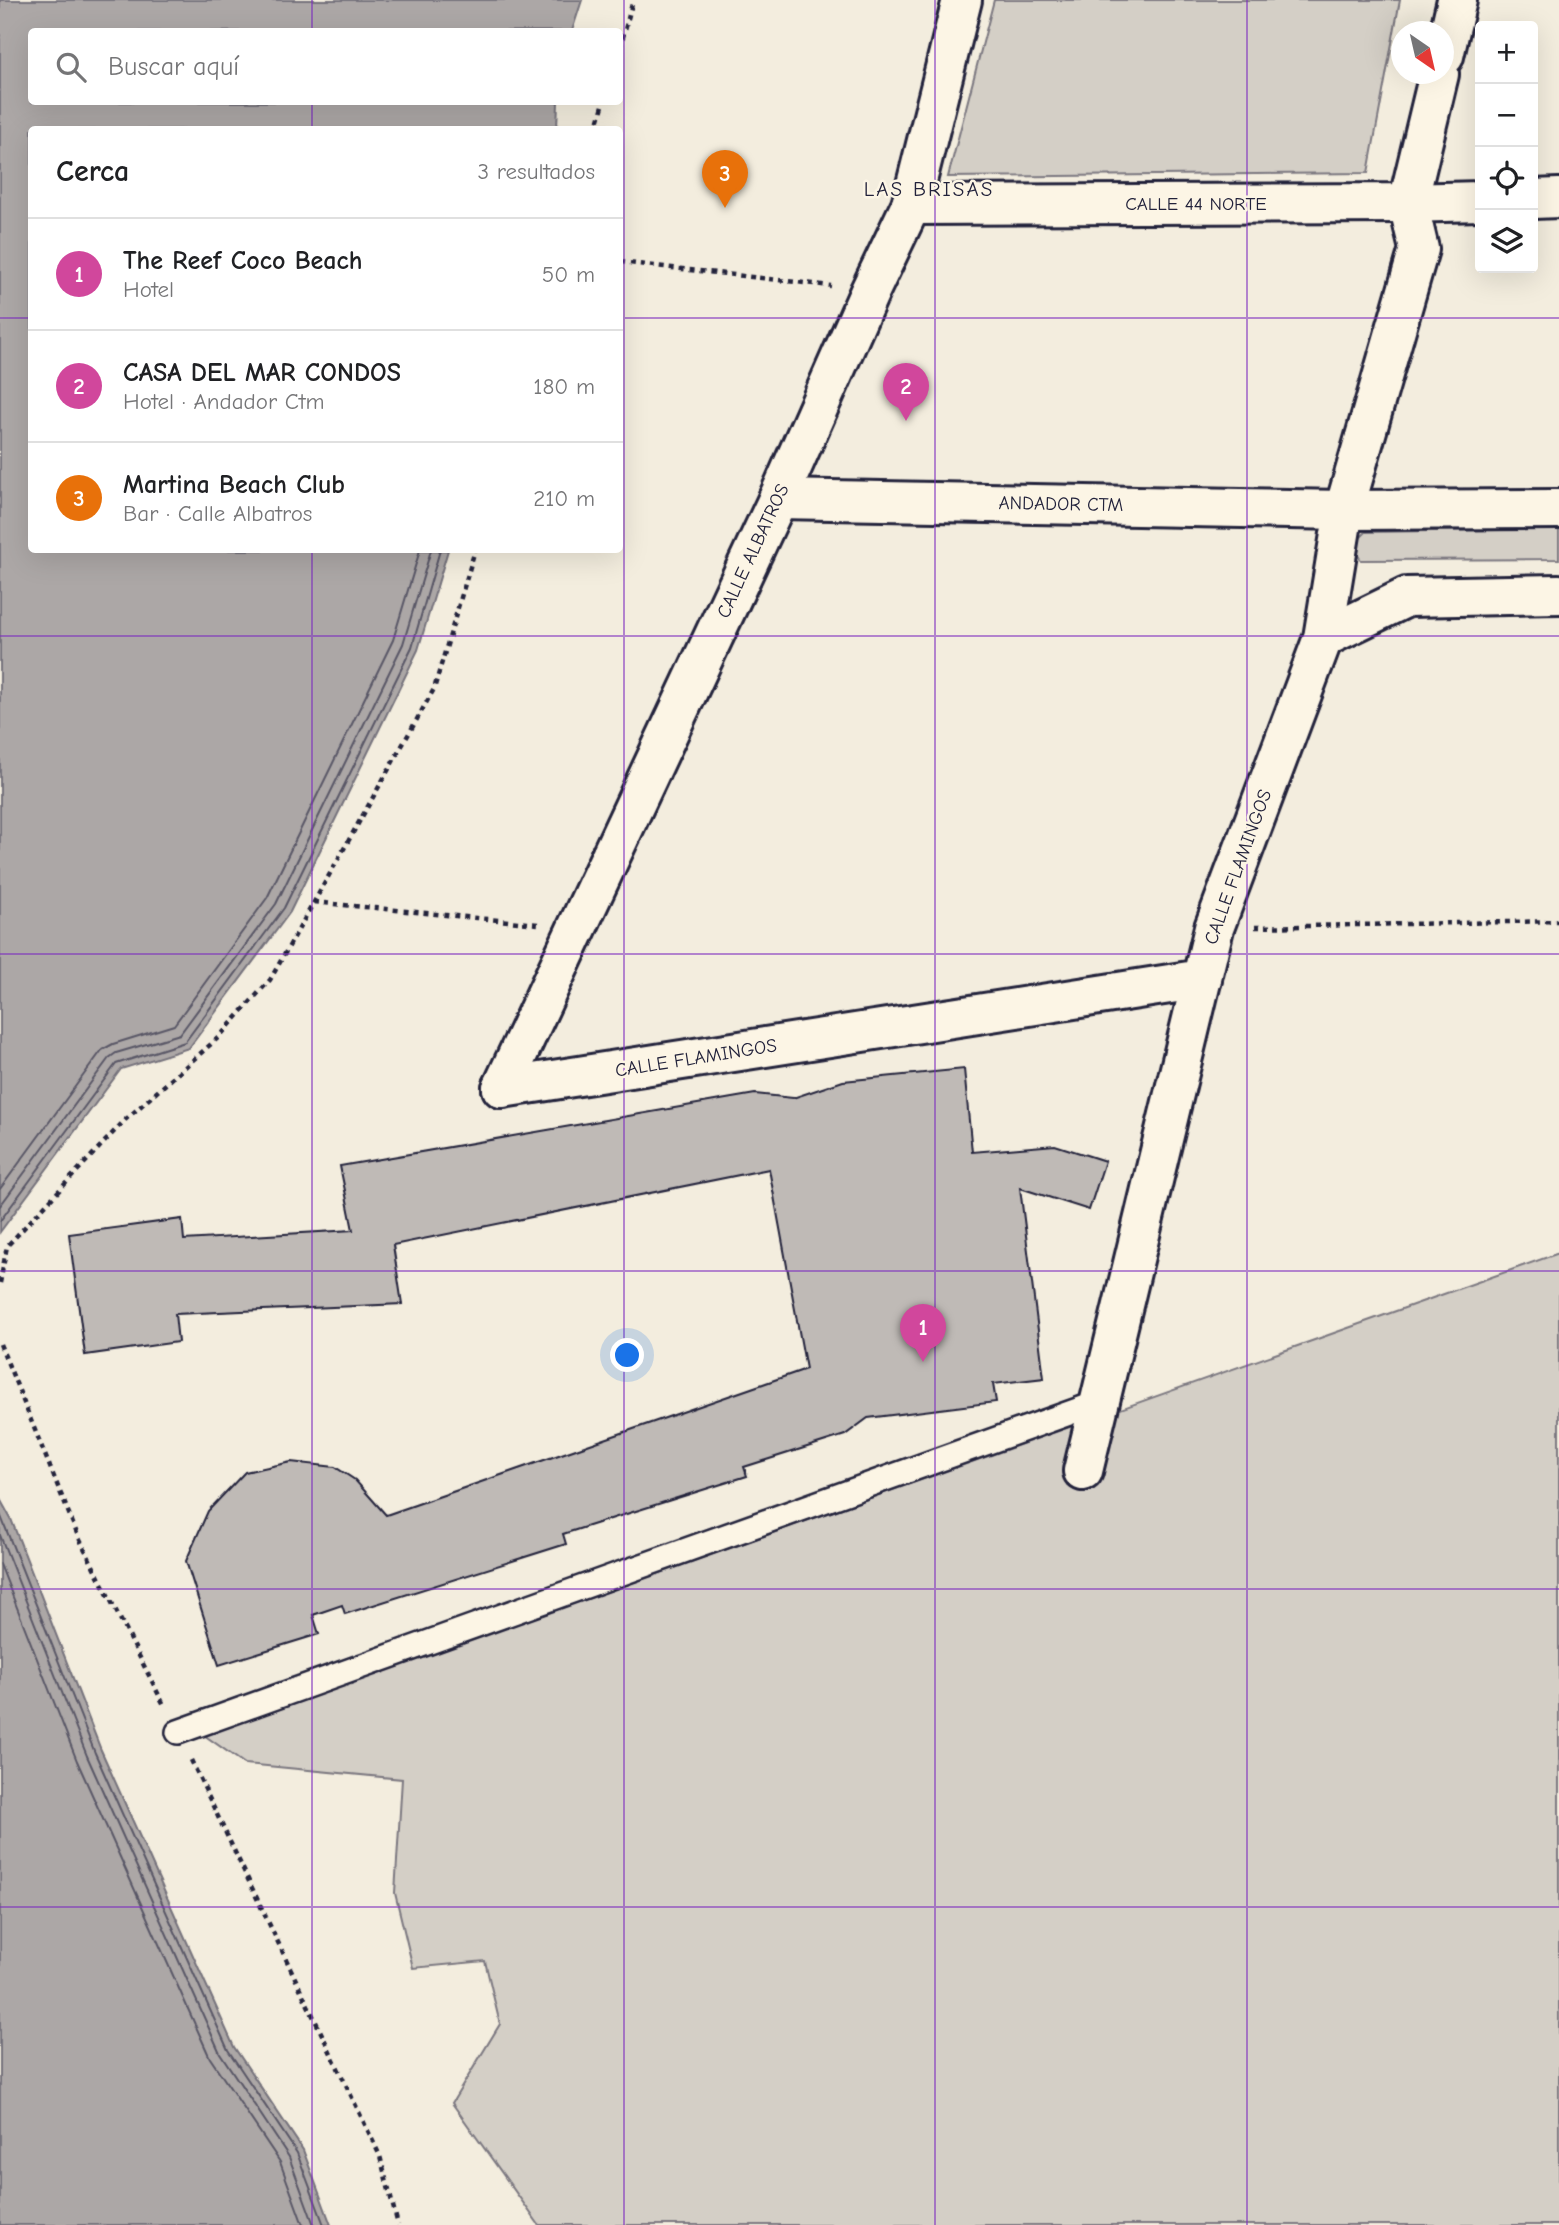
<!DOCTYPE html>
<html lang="es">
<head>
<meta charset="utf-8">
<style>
	body { margin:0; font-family:"Comic Neue",sans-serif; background:#f6f6f6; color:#202124 }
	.controls { position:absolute; right:21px; top:21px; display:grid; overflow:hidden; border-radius:7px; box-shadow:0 7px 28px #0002 }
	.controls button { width:63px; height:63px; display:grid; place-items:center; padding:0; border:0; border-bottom:2px solid #e0e0e0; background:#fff; color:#202124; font:35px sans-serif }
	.compass { position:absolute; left:1391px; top:21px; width:63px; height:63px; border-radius:50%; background:#fff; box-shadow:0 7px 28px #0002; rotate:146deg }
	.you { position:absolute; left:628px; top:1356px; width:24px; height:24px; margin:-18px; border:5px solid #fff; border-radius:50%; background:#1a73e8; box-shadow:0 0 0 10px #1a73e833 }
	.badge { display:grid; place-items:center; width:46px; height:46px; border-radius:50%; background:#22223b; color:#fff; font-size:23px; font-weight:700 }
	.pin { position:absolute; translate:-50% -58px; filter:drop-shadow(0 2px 4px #0008) }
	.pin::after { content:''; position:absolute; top:37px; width:24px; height:21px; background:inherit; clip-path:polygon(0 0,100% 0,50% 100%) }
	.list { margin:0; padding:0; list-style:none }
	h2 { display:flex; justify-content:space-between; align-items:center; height:91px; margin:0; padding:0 28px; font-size:30px }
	h2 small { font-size:23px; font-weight:400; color:#757577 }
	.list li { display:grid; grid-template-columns:46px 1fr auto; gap:21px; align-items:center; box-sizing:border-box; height:112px; padding:0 28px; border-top:2px solid #e0e0e0 }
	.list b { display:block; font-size:26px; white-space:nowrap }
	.list p { margin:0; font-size:23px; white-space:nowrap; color:#757577 }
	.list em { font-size:23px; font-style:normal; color:#757577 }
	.icon { flex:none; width:38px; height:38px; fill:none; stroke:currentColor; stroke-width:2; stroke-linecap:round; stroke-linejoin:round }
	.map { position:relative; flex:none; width:1559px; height:2225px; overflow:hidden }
	.search { position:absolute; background:#fff; box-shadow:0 7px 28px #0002; left:28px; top:28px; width:595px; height:77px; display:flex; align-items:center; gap:18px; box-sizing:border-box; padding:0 24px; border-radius:7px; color:#757577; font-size:26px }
	.panel { position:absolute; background:#fff; box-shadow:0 7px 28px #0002; left:28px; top:126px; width:595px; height:427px; border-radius:7px }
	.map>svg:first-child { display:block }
	.green { fill:#d4cfc6; stroke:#7b7880; stroke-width:2 }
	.water { fill:#aca7a6; stroke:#75727b; stroke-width:2 }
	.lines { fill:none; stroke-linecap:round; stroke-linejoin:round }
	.shore { stroke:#595766; stroke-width:2 }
	.building { fill:#bfbab6; stroke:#22223b; stroke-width:2 }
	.service-casing { stroke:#22223b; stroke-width:28 }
	.minor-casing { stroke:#22223b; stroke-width:44 }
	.secondary-casing { stroke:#22223b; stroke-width:44 }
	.path { stroke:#22223b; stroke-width:4.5; stroke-dasharray:5 5; stroke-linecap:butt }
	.service { stroke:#fcf5e5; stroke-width:23 }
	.minor { stroke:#fcf5e5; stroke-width:38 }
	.secondary { stroke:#fcf5e5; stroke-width:38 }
	.grid { fill:none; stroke:#7b2cbf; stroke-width:2; stroke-opacity:0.55 }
	.labels { text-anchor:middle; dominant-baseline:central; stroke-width:5; stroke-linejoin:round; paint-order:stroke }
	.street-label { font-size:19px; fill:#22223b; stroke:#fcf5e5 }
	.neighbourhood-label { font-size:21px; letter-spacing:2px; fill:#22223b; stroke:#fcf5e5 }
</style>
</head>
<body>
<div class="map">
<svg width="1559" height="2225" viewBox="0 0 1559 2225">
	<rect width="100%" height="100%" fill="#f3edde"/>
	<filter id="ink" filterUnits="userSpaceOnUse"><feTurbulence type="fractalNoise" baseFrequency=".0143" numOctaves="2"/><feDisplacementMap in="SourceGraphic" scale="14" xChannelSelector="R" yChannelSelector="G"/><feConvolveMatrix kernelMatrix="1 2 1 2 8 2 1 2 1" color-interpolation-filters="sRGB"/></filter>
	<g filter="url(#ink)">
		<!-- green -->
		<g class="green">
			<polygon points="994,0 1400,0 1368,173 948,177"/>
			<polygon points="1559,529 1559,559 1361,560 1355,551 1356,542 1366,532"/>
			<polygon points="1559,1253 1559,2225 539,2225 452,2103 500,2024 485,1961 413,1968 395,1893 402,1779 245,1764 204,1735"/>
		</g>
		<!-- water -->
		<g class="water">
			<polygon points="0,0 582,0 572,31 32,32 32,102 558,102 557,129 32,130 32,550 448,550 418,650 290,912 189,1048 121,1069 0,1232"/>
			<polygon points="0,1499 11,1519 101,1750 234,2047 303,2150 331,2225 0,2225"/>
		</g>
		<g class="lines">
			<!-- shore -->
			<g class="shore">
				<polyline points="0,1189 102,1050 113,1044 174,1025 267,898 393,640 420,550"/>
				<polyline points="0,1206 109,1058 116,1053 180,1034 276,904 403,644 431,550"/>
				<polyline points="0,1221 116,1064 185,1042 284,908 412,647 440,550"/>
				<polyline points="0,1514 95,1753 228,2050 297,2153 324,2225"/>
				<polyline points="0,1535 87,1756 220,2053 289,2157 314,2225"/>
				<polyline points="0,1564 77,1761 210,2058 280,2162 303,2225"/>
			</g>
		</g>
		<!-- building -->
		<polygon class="building" points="964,1069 972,1152 1055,1145 1105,1161 1089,1210 1020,1188 1044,1378 993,1384 996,1402 868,1418 845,1435 744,1467 747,1476 563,1534 566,1544 345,1614 342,1605 313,1615 319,1634 219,1665 186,1561 208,1511 245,1472 291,1462 335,1467 355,1480 386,1515 806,1369 769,1169 393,1245 402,1304 175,1314 178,1342 85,1355 69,1234 182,1219 184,1240 353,1230 340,1166 755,1094 793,1098 843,1081"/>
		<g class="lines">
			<!-- service casing -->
			<g class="service-casing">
				<polyline id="service" points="178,1732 1100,1402"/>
			</g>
			<!-- minor casing -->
			<g class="minor-casing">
				<g id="minor">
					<polyline points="1444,56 1457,0"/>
					<polyline points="1533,199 1559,198"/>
					<polyline points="911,205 1408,203 1480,201"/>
					<polyline points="778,499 1344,510"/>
					<polyline points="502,1088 778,499 870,291 911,205 962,0"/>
					<polyline points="502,1088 1202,979"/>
					<polyline points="1083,1471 1214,928 1323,638 1344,510 1419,249 1408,203 1439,74"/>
				</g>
			</g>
			<!-- secondary casing -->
			<g class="secondary-casing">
				<g id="secondary">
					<polyline points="1344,510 1559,509"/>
					<polyline points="1323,638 1407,597 1559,594"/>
				</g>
			</g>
			<!-- path -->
			<g class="path">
				<polyline points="620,48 633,0"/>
				<polyline points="596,130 604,102"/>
				<polyline points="620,262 831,286"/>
				<polyline points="314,902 538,924"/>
				<polyline points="1255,927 1559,921"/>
				<polyline points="0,1283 7,1246 125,1120 219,1037 270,980 434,689 475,550"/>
				<polyline points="0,1344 78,1536 164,1705"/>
				<polyline points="191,1760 380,2156 398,2225"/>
			</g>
			<!-- service -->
			<use href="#service" class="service"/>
			<!-- minor -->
			<use href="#minor" class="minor"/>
			<!-- secondary -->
			<use href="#secondary" class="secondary"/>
		</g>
	</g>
	<!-- grid -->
	<path class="grid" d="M312,0V32M624,0V2225M935,0V2225M1247,0V2225M312,102V130M0,318H32M620,318H1559M312,550V2225M0,636H1559M0,954H1559M0,1271H1559M0,1589H1559M0,1907H1559"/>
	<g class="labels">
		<!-- street labels -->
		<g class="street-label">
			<text x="1196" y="204">CALLE 44 NORTE</text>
			<text transform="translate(1061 504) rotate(1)">ANDADOR CTM</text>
			<text transform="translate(753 551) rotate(-65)">CALLE ALBATROS</text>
			<text transform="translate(1238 867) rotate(-70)">CALLE FLAMINGOS</text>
			<text transform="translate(696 1058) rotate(-9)">CALLE FLAMINGOS</text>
		</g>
		<!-- neighbourhood labels -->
		<g class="neighbourhood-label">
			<text x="929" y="189">LAS BRISAS</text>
		</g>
	</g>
</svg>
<div class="controls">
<button>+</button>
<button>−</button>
<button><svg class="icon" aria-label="locate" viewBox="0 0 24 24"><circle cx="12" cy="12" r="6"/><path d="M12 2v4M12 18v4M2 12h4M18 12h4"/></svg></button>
<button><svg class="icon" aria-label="layers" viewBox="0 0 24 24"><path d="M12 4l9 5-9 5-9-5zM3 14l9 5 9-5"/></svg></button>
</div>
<svg class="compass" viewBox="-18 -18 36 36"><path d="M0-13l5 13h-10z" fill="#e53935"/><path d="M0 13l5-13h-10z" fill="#757577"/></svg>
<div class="you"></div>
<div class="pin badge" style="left:923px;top:1362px;background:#d1479c">1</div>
<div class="pin badge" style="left:906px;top:421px;background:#d1479c">2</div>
<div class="pin badge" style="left:725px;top:208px;background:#e8710a">3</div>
<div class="search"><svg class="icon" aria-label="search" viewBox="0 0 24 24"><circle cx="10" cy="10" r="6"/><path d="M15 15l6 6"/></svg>Buscar aquí</div>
<section class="panel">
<h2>Cerca<small>3 resultados</small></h2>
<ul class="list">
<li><span class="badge" style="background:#d1479c">1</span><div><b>The Reef Coco Beach</b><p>Hotel</p></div><em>50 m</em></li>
<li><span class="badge" style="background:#d1479c">2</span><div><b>CASA DEL MAR CONDOS</b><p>Hotel · Andador Ctm</p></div><em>180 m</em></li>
<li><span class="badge" style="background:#e8710a">3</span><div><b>Martina Beach Club</b><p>Bar · Calle Albatros</p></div><em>210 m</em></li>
</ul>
</section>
</div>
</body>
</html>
